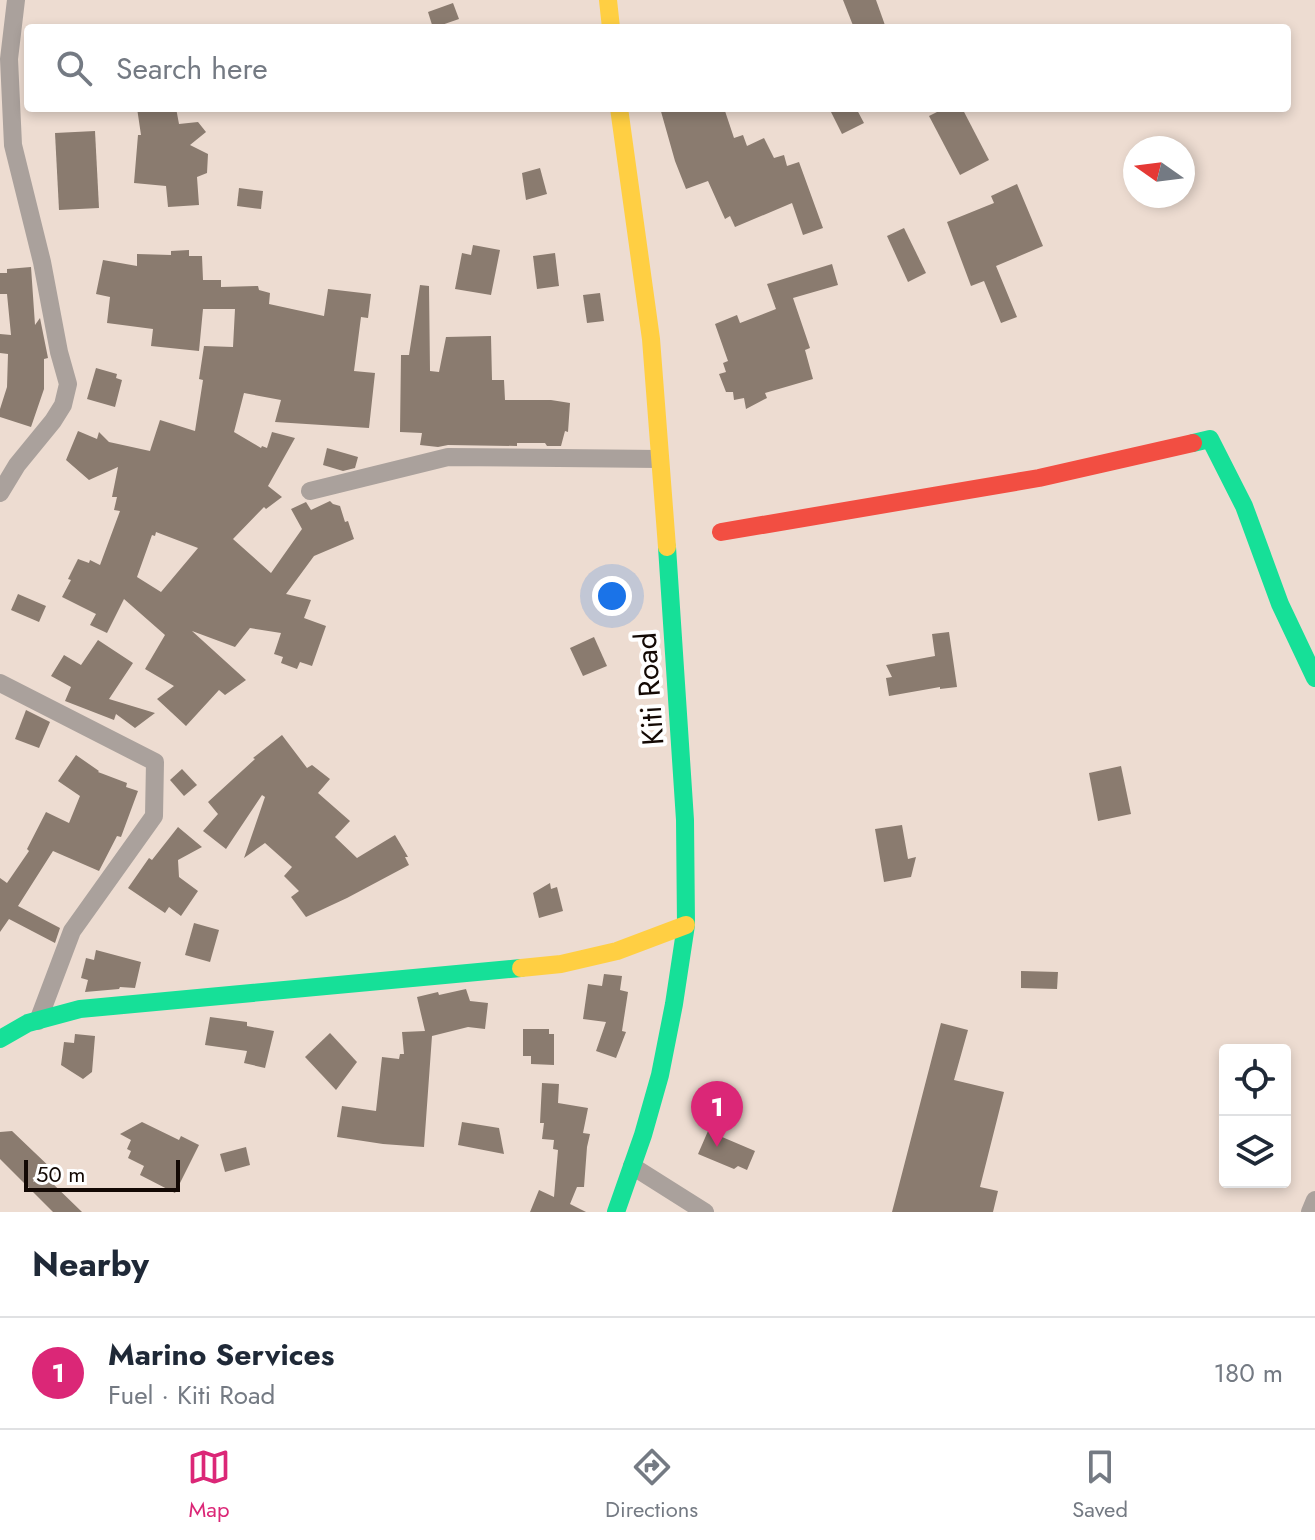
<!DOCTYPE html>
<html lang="en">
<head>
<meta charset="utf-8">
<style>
	body { margin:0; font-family:Jost,sans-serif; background:#f6f6f7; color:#1f2937 }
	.controls { position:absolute; right:24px; bottom:24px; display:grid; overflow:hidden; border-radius:8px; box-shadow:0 4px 12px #0003 }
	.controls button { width:72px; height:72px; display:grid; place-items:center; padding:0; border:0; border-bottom:2px solid #e0e1e3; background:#fff; color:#1f2937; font:40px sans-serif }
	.compass { position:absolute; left:1123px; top:136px; width:72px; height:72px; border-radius:50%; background:#fff; box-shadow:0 4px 12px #0003; rotate:284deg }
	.scale { position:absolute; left:24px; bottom:20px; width:156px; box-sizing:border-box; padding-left:8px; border:4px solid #130904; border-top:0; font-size:22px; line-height:28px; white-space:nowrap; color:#130904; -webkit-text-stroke:6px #fff; paint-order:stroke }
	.you { position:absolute; left:612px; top:596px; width:28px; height:28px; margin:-20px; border:6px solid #fff; border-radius:50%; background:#1a73e8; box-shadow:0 0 0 12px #1a73e833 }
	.badge { display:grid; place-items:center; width:52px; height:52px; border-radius:50%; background:#db2777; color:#fff; font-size:26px; font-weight:700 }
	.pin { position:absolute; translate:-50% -66px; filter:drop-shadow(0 2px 4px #0008) }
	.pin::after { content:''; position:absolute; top:42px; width:28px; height:24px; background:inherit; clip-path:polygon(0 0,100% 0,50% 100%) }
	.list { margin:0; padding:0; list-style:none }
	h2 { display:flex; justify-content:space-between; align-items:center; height:104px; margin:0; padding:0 32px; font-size:34px }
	h2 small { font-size:26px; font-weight:400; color:#747a83 }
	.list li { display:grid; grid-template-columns:52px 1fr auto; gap:24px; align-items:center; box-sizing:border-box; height:112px; padding:0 32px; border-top:2px solid #e0e1e3 }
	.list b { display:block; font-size:30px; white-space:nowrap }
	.list p { margin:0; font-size:26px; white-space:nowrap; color:#747a83 }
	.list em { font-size:26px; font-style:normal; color:#747a83 }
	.icon { flex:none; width:44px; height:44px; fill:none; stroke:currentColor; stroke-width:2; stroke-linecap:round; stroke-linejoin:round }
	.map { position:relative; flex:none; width:1315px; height:1212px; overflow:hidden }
	.search { position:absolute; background:#fff; box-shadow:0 4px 12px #0003; left:24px; right:24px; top:24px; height:88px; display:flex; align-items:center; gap:20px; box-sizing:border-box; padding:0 28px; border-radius:8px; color:#747a83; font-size:30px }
	.sheet { height:216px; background:#fff }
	nav { display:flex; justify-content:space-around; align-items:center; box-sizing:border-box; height:112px; border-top:2px solid #e0e1e3; background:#fff; font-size:22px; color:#747a83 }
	nav a { display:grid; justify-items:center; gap:4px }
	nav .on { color:#db2777 }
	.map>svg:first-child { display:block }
	.building { fill:#8a7b6f; fill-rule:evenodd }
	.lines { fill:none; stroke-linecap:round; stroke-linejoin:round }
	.street { stroke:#aaa19c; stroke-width:18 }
	.fast { stroke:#16e098; stroke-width:18 }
	.slow { stroke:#ffcf43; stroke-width:18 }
	.jam { stroke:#f24e42; stroke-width:18 }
	.labels { text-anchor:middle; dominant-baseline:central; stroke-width:8; stroke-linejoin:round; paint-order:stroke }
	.street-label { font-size:30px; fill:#130904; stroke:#fff }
</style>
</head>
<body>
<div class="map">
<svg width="1315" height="1212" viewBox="0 0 1315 1212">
	<rect width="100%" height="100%" fill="#eddcd1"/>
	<!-- building -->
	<g class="building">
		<polygon points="843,0 876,0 886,28 854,28"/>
		<polygon points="453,3 459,19 433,28 428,12"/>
		<polygon points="137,108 176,108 179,124 198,122 206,132 190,145 208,154 207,173 197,177 199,205 168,207 166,186 134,183 138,135 141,135"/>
		<polygon points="660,108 724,108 734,138 743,135 747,146 764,138 774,158 784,155 787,166 799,162 823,228 803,235 792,203 735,227 730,216 725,219 708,181 686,189 675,161"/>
		<polygon points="829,108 856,108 864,123 842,134"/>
		<polygon points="945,108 962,108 989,160 960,175 929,116"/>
		<polygon points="95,131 99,208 59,210 55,133"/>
		<polygon points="540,168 547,194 526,200 522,173"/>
		<polygon points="1017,184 1043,246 996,266 1017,317 1001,323 984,281 971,286 947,222 994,203 991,196"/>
		<polygon points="239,188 263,191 261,209 237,206"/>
		<polygon points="904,228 926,273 908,282 887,236"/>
		<polygon points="473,245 500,250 491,295 455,289 462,253 471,255"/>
		<path d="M189,250V256H202L203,280H221V287L258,286L259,290L270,293L269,304L324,316L328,289L371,294L368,318L361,317L354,371L375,373L369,428L275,422L281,400L244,393L234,432L261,448L262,446L267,448L272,432L295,438L268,486L282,497L266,509L264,507L233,539L271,573L302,529L291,509L306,502L311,510L330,501L333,504L340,506L345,522L348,521L354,539L314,556L286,594L311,600L304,618L326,626L312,666L300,662L297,669L281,663L283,657L274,654L281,633L250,628L235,647L192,631L246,680L225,695L219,690L186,726L157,699L174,686L145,669L165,635L124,599L107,633L90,625L96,614L62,597L71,580L68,579L78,559L89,563L90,560L100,565L120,511L114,510L117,497H112L118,467L89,480L66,460L78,431L97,439L99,432L109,442L150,451L160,420L195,431L203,380L199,379L204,346L233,347L235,309H203L199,351L151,346L153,329L107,323L110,297L96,294L103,260L137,266V254L171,255V251ZM156,532L198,548L161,592L137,577L152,535L155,536Z"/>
		<polygon points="555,253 559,286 537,289 533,256"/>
		<polygon points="832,264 838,285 793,298 810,348 805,350 813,379 765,393 767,398 746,409 744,398 734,400 733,392 726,392 719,374 726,372 723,363 728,361 715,324 737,315 740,323 776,309 767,284"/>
		<polygon points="31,267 35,325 40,318 48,358 44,359 44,389 31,427 0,417 0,409 7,387 8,354 0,353 0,334 11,335 7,294 0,294 0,273 7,273 7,269"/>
		<polygon points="420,285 429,286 430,371 439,372 446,337 491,336 492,380 504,380 505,400 551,400 570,403 568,432 565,431 561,446 547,446 545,443 517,443 517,446 448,445 438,447 420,445 422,433 400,432 401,355 409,355"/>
		<polygon points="600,293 604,321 587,323 583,295"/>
		<polygon points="96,368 117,374 116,378 122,380 115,407 87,399"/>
		<polygon points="327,448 358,457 355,468 343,471 323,465"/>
		<polygon points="18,594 46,606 39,622 11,610"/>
		<polygon points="949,632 957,687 940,689 940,687 889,696 886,678 892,677 886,665 935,656 932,634"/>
		<polygon points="594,637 607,666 583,676 570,648"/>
		<polygon points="98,640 133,663 109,699 155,713 135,728 116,714 114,720 65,701 71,687 51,676 64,655 81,665"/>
		<polygon points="26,710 50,722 39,748 15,739"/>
		<polygon points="282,735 307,768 312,765 330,779 318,793 350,821 335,837 357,858 395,835 408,857 405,857 409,865 347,898 306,917 291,897 299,891 284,876 292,867 265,843 244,858 265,797 262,795 226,849 203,831 218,814 208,802 255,759 253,758"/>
		<polygon points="76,755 99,771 98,772 127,783 126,787 138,791 121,837 117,836 99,871 53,851 18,906 60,928 55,943 9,919 0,932 0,878 7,883 29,851 27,849 46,812 69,823 80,796 58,781"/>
		<polygon points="1121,766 1131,814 1098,821 1089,773"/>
		<polygon points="182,769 197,785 184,796 170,780"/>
		<polygon points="902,825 908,859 916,857 911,877 884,882 875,829"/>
		<polygon points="178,827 202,847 178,860 179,877 198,891 181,916 169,907 165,913 128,888 149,858 152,860"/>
		<polygon points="550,883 551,889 557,887 563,911 539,918 533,893"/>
		<polygon points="194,923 219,930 210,962 185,955"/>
		<polygon points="96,950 141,962 135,988 120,987 119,989 85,992 88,980 81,978 86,958 94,960"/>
		<polygon points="1021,971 1058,972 1057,989 1021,988"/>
		<polygon points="604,974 622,976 620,990 628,992 622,1031 626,1032 616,1058 596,1051 606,1022 583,1019 588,984 602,986"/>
		<polygon points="466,989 470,1001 488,1003 485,1029 468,1027 432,1036 424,1147 383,1144 337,1137 342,1106 376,1111 382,1057 399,1059 400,1054 404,1054 402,1032 425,1031 417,997 438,992 439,995"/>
		<polygon points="210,1017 247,1022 247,1026 274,1031 265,1068 244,1063 247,1051 205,1045"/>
		<polygon points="941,1023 968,1030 954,1080 1004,1092 980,1187 998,1191 993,1212 892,1212"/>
		<polygon points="523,1029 549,1029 549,1034 554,1034 554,1065 531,1064 531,1056 523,1056"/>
		<polygon points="330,1033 357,1062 336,1090 305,1057"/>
		<polygon points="75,1034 95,1036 92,1072 83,1079 61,1065 64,1042 74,1043"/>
		<polygon points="542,1083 559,1084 558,1103 588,1108 583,1133 590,1134 587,1147 584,1187 577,1187 570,1204 586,1212 530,1212 539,1190 554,1197 558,1150 553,1149 554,1140 542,1139 544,1123 540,1123"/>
		<polygon points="142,1122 179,1140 181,1136 199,1145 175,1193 140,1175 144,1166 128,1158 131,1151 127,1149 131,1140 120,1134"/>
		<polygon points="462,1122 499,1128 504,1154 458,1145"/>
		<polygon points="12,1131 56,1173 49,1180 82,1212 53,1212 0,1159 0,1132"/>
		<polygon points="708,1131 755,1151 747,1170 738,1166 734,1169 698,1154"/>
		<polygon points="246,1147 250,1165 225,1172 220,1154"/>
	</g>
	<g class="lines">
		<!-- street -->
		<g class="street">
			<polyline points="310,491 448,457 660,459"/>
			<polyline points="0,493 17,465 53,421 63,405 68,384 59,352 42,262 13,145 9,59 16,0"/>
			<polyline points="0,683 155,762 154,816 72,931 38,1021"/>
			<polyline points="632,1166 705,1212"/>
			<polyline points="1310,1212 1315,1200"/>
		</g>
		<!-- fast -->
		<g class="fast">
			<polyline points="1193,443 1210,439 1244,506 1280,604 1315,678"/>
			<polyline points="0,1039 28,1023 80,1009 521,968"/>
			<polyline points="616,1212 643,1135 660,1075 674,1004 686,925 685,820 667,547"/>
		</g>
		<!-- slow -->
		<g class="slow">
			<polyline points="608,0 611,28"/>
			<polyline points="619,108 651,339 667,547"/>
			<polyline points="521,968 561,964 617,951 686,925"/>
		</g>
		<!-- jam -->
		<polyline class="jam" points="721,532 1039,478 1193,443"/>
	</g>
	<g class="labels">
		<!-- street labels -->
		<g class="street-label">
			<text transform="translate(649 689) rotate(-94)">Kiti Road</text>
		</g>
	</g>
</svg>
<div class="controls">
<button><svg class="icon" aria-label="locate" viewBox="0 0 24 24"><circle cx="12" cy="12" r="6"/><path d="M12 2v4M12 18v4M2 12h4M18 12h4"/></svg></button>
<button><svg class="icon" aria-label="layers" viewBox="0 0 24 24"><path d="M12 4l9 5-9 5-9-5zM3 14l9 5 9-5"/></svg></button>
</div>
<svg class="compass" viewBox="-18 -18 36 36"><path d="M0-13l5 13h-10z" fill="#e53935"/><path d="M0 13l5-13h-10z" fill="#747a83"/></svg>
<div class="scale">50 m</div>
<div class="you"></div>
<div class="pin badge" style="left:717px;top:1147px">1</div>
<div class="search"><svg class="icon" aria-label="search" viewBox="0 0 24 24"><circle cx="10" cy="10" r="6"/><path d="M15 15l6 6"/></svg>Search here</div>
</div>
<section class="sheet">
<h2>Nearby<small></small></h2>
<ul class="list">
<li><span class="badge">1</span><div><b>Marino Services</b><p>Fuel · Kiti Road</p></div><em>180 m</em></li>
</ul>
</section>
<nav>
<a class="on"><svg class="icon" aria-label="map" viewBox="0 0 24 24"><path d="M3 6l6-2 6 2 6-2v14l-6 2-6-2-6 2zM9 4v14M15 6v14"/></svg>Map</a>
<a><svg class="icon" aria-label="directions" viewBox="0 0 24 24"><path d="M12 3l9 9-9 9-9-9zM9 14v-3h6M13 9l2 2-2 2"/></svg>Directions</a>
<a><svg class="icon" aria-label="saved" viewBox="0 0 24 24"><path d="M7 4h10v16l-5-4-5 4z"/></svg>Saved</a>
</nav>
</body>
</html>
